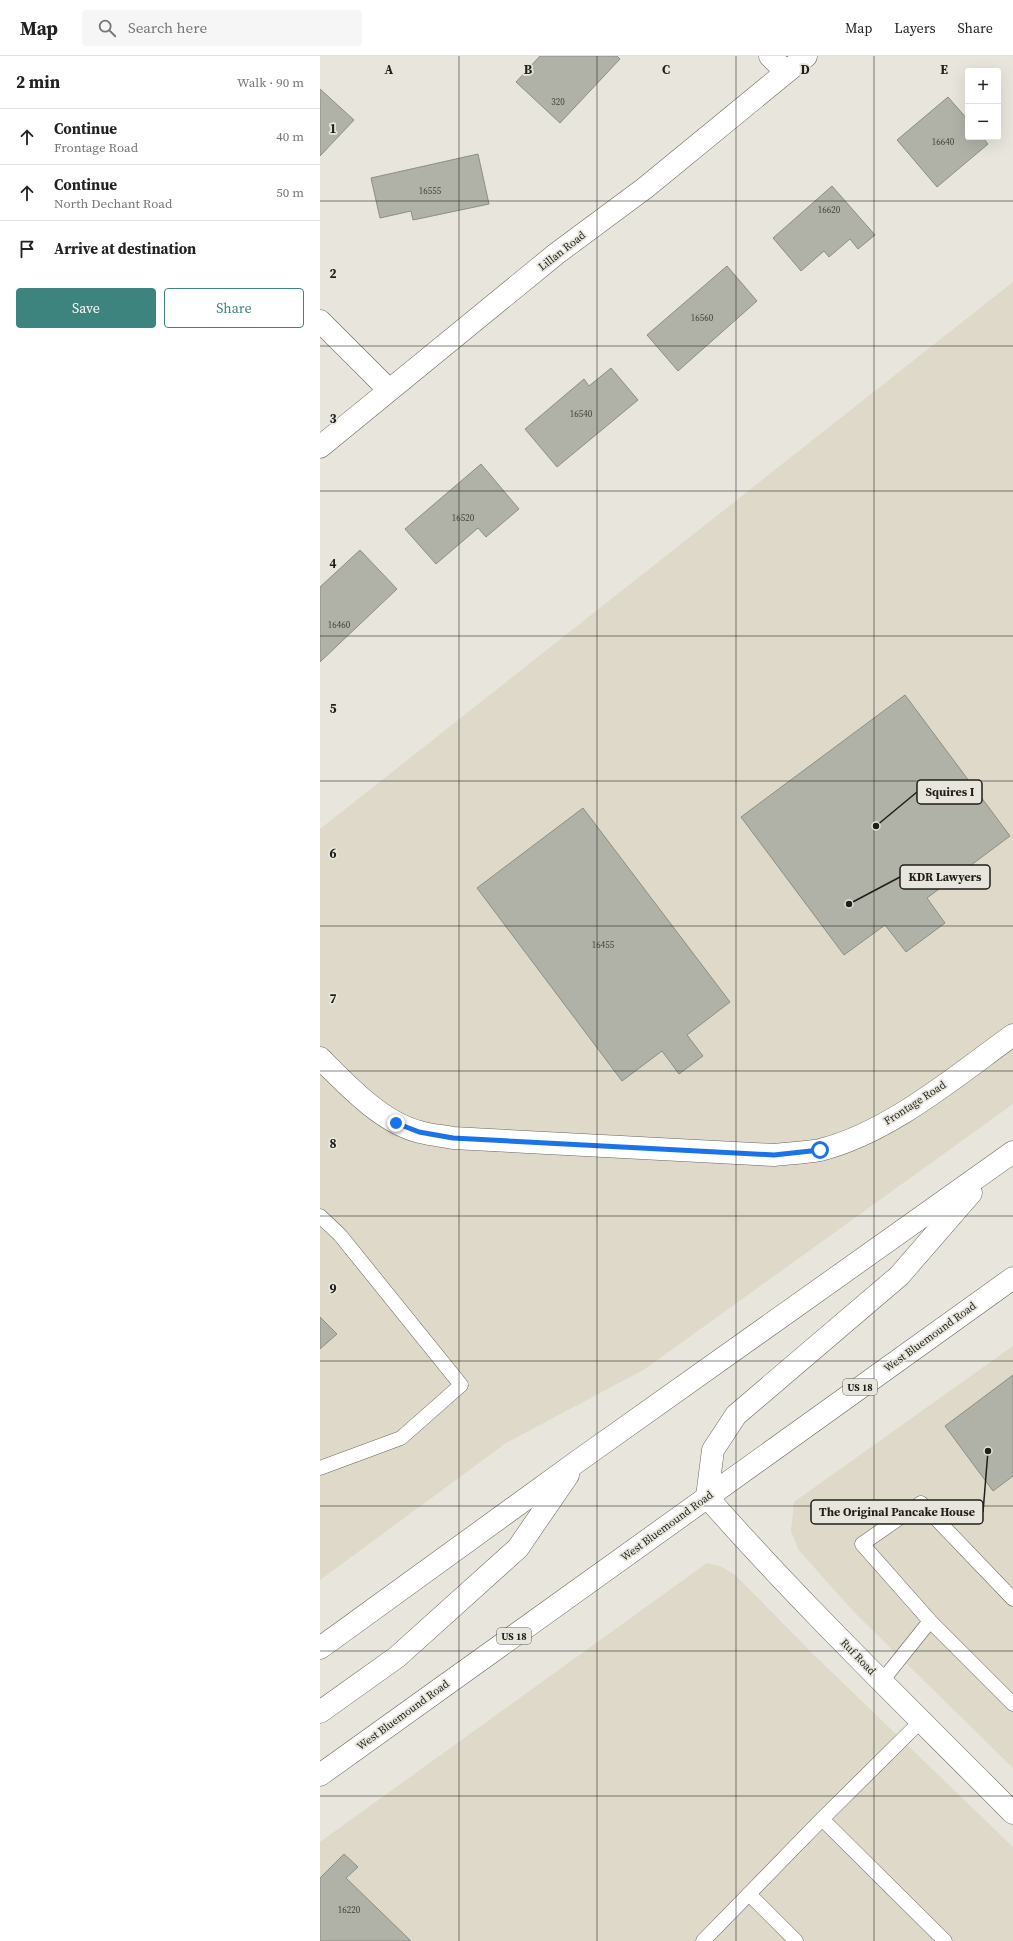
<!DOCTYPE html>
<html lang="en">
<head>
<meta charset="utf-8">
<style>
	body { margin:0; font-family:"Source Serif 4",serif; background:#f6f6f6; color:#222 }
	.controls { position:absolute; right:12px; top:12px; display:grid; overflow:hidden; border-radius:4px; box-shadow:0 4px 16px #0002 }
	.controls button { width:36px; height:36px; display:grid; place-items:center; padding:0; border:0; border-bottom:1px solid #e0e0e0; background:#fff; color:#222; font:20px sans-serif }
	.stop { position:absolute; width:12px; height:12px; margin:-9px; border:3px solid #1a73e8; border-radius:50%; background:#fff }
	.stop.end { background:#1a73e8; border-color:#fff; box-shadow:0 1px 4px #0008 }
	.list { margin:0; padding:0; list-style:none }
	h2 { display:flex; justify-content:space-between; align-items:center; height:52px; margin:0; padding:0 16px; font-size:17px }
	h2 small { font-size:13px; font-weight:400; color:#767676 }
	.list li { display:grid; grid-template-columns:26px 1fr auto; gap:12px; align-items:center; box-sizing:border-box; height:56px; padding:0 16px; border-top:1px solid #e0e0e0 }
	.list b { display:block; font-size:15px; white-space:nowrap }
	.list p { margin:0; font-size:13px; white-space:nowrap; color:#767676 }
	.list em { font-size:13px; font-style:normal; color:#767676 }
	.actions { display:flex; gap:8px; padding:12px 16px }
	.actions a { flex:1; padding:9px 0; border:1px solid #3d847e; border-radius:4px; text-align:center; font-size:14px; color:#3d847e }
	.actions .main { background:#3d847e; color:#fff }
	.icon { flex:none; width:22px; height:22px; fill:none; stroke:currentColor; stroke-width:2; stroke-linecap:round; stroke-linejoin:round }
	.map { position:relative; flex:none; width:693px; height:1885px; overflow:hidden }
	header { display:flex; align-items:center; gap:24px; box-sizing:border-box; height:56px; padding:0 20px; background:#fff; border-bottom:1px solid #e0e0e0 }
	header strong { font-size:19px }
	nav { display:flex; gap:22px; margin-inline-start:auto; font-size:14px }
	.search { width:280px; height:36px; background:#f6f6f6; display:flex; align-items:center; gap:10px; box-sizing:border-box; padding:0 14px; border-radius:4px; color:#767676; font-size:15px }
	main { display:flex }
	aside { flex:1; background:#fff }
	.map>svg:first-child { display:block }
	.built { fill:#ded9c8 }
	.building { fill:#b0b2a8; stroke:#8c8e85 }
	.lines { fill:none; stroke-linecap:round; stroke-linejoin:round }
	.service-casing { stroke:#68665d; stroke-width:15 }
	.minor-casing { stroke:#68665d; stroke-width:23 }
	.primary-casing { stroke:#68665d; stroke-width:23 }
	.service { stroke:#fff; stroke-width:14 }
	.minor { stroke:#fff; stroke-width:22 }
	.primary { stroke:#fff; stroke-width:22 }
	.route { stroke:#1a73e8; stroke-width:5 }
	.grid { fill:none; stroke:#1e1e1a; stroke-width:1; stroke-opacity:0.55 }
	.labels { text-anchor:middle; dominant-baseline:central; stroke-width:3.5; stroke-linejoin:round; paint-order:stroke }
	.number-label { font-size:9px; fill:#42433e }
	.shield { fill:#e8e5dc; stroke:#5b5a54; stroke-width:1 }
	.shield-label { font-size:10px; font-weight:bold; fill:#1e1e1a }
	.street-label { font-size:11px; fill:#1e1e1a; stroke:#e8e5dc }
	.grid-label { font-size:13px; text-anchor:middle; font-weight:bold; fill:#1e1e1a; stroke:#e8e5dc; stroke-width:3.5; stroke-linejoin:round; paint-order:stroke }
	.leader { fill:none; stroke:#1e1e1a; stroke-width:1.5 }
	.callout-dot { fill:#1e1e1a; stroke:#e8e5dc; stroke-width:1.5 }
	.callout { fill:#e8e5dc; stroke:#1e1e1a; stroke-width:1.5 }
	.callout-label { font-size:12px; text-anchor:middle; font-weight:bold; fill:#1e1e1a }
</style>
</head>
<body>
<header>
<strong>Map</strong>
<div class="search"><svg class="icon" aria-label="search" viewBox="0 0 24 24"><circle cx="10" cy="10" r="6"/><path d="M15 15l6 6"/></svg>Search here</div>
<nav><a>Map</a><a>Layers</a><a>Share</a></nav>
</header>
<main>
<aside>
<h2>2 min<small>Walk · 90 m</small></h2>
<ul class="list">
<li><svg class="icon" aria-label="ahead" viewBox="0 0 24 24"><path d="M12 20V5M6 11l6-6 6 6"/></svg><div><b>Continue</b><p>Frontage Road</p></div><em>40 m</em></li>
<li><svg class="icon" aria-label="ahead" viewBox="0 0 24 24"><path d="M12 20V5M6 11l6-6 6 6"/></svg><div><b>Continue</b><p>North Dechant Road</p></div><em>50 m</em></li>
<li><svg class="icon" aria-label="arrive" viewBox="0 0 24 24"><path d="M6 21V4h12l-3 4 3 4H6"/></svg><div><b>Arrive at destination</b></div></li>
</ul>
<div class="actions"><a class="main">Save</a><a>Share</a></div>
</aside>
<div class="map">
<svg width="693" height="1885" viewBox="0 0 693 1885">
	<rect width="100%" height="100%" fill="#e8e5dc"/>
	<!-- built -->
	<g class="built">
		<polygon points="693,226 693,1048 325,1313 186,1387 0,1524 0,773"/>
		<polygon points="693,1290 693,1712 537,1559 507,1526 478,1493 471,1475 474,1446"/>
		<polygon points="387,1507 400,1510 414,1518 495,1600 693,1791 693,1885 0,1885 0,1786"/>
	</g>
	<!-- building -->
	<g class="building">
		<polygon points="220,0 297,0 300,3 240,67 196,26"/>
		<polygon points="0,33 34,64 0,100"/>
		<polygon points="628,41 648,64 648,81 662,81 668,88 617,131 577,84"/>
		<polygon points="158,98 169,148 93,164 91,155 60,162 51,122"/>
		<polygon points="512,130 555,179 538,193 530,183 509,201 504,195 481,215 453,182"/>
		<polygon points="407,210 437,245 358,315 327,279"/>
		<polygon points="291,312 318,344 237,411 205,373 264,323 269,330"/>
		<polygon points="161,408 199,453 166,481 158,472 116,508 85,473"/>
		<polygon points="40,494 77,533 0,606 0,531"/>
		<polygon points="585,639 690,780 607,842 625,867 586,896 565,869 524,899 421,761"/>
		<polygon points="263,752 410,946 367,979 383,1000 359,1018 342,995 302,1025 157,832"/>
		<polygon points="0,1261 17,1278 0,1293"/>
		<polygon points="693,1319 693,1420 673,1435 625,1370"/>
		<polygon points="24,1798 38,1811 26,1822 91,1885 0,1885 0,1822"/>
	</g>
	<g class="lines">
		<!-- service casing -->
		<g class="service-casing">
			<g id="service">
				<polyline points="0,1160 20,1179 141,1329 81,1382 0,1412"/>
				<polyline points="693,1543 601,1447 542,1488 610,1565 693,1648"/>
				<polyline points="562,1625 610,1565"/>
				<polyline points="502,1763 625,1885"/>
				<polyline points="429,1838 476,1885"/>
				<polyline points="383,1885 502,1763 601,1665"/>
			</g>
		</g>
		<!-- minor casing -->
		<g class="minor-casing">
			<g id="minor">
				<polyline points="450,0 466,16"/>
				<polyline points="0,265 68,333"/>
				<polyline points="0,391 236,198 325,132 486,0"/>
				<path d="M0,1002C27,1029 62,1067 100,1076C111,1079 122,1080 133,1082L454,1099C469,1097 485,1097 500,1094C569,1077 636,1020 693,979"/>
				<path d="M387,1441C484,1551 590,1653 693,1757"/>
			</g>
		</g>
		<!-- primary casing -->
		<g class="primary-casing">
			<g id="primary">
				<polyline points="387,1441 393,1394 416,1359 579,1220 651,1137"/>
				<polyline points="0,1592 258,1405 693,1096"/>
				<polyline points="0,1656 77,1601 198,1492 248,1419"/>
				<polyline points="0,1719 693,1222"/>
			</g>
		</g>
		<!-- service -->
		<use href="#service" class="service"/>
		<!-- minor -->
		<use href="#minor" class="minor"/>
		<!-- primary -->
		<use href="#primary" class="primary"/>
	</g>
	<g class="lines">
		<!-- route -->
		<polyline class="route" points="76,1067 99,1076 133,1082 454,1099 500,1094"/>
	</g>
	<!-- grid -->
	<path class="grid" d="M139,0V1885M277,0V1885M416,0V1885M554,0V1885M0,145H693M0,290H693M0,435H693M0,580H693M0,725H693M0,870H693M0,1015H693M0,1160H693M0,1305H693M0,1450H693M0,1595H693M0,1740H693"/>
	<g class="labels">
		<!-- number labels -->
		<g class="number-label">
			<text x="238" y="46">320</text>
			<text x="623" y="86">16640</text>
			<text x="110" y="135">16555</text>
			<text x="509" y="154">16620</text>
			<text x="382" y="262">16560</text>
			<text x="261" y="358">16540</text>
			<text x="143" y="462">16520</text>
			<text x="19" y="569">16460</text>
			<text x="283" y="889">16455</text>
			<text x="29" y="1854">16220</text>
		</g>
		<!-- shield labels -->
		<g class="shield">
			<rect x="523" y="1323" width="34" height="16" rx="3"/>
			<rect x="177" y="1572" width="34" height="16" rx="3"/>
		</g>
		<g class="shield-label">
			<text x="540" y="1331">US 18</text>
			<text x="194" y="1580">US 18</text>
		</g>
		<!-- street labels -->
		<g class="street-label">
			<text transform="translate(242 195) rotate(-38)">Lillan Road</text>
			<text transform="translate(595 1047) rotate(-33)">Frontage Road</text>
			<text transform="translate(610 1281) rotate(-36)">West Bluemound Road</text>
			<text transform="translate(347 1470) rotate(-36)">West Bluemound Road</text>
			<text transform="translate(538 1601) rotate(46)">Ruf Road</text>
			<text transform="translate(83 1659) rotate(-36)">West Bluemound Road</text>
		</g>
	</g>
	<g class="grid-label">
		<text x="69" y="18">A</text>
		<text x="208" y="18">B</text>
		<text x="346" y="18">C</text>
		<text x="485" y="18">D</text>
		<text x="624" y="18">E</text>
		<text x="13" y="77">1</text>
		<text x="13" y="222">2</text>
		<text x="13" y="367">3</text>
		<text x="13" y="512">4</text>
		<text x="13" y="657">5</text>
		<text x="13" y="802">6</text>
		<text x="13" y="947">7</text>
		<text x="13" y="1092">8</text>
		<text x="13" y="1237">9</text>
	</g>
	<!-- callouts -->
	<path class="leader" d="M556 770L597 736M529 848L580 821M668 1395L663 1456"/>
	<g class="callout-dot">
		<circle cx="556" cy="770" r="4"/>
		<circle cx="529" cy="848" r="4"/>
		<circle cx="668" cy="1395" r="4"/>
	</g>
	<g class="callout">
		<rect x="597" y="724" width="65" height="24" rx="4"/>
		<rect x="580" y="809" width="90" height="24" rx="4"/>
		<rect x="491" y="1444" width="172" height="24" rx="4"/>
	</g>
	<g class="callout-label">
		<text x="630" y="740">Squires I</text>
		<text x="625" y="825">KDR Lawyers</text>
		<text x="577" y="1460">The Original Pancake House</text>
	</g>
</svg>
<div class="controls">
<button>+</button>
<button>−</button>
</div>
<div class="stop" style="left:500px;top:1094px"></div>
<div class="stop end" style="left:76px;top:1067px"></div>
</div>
</main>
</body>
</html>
